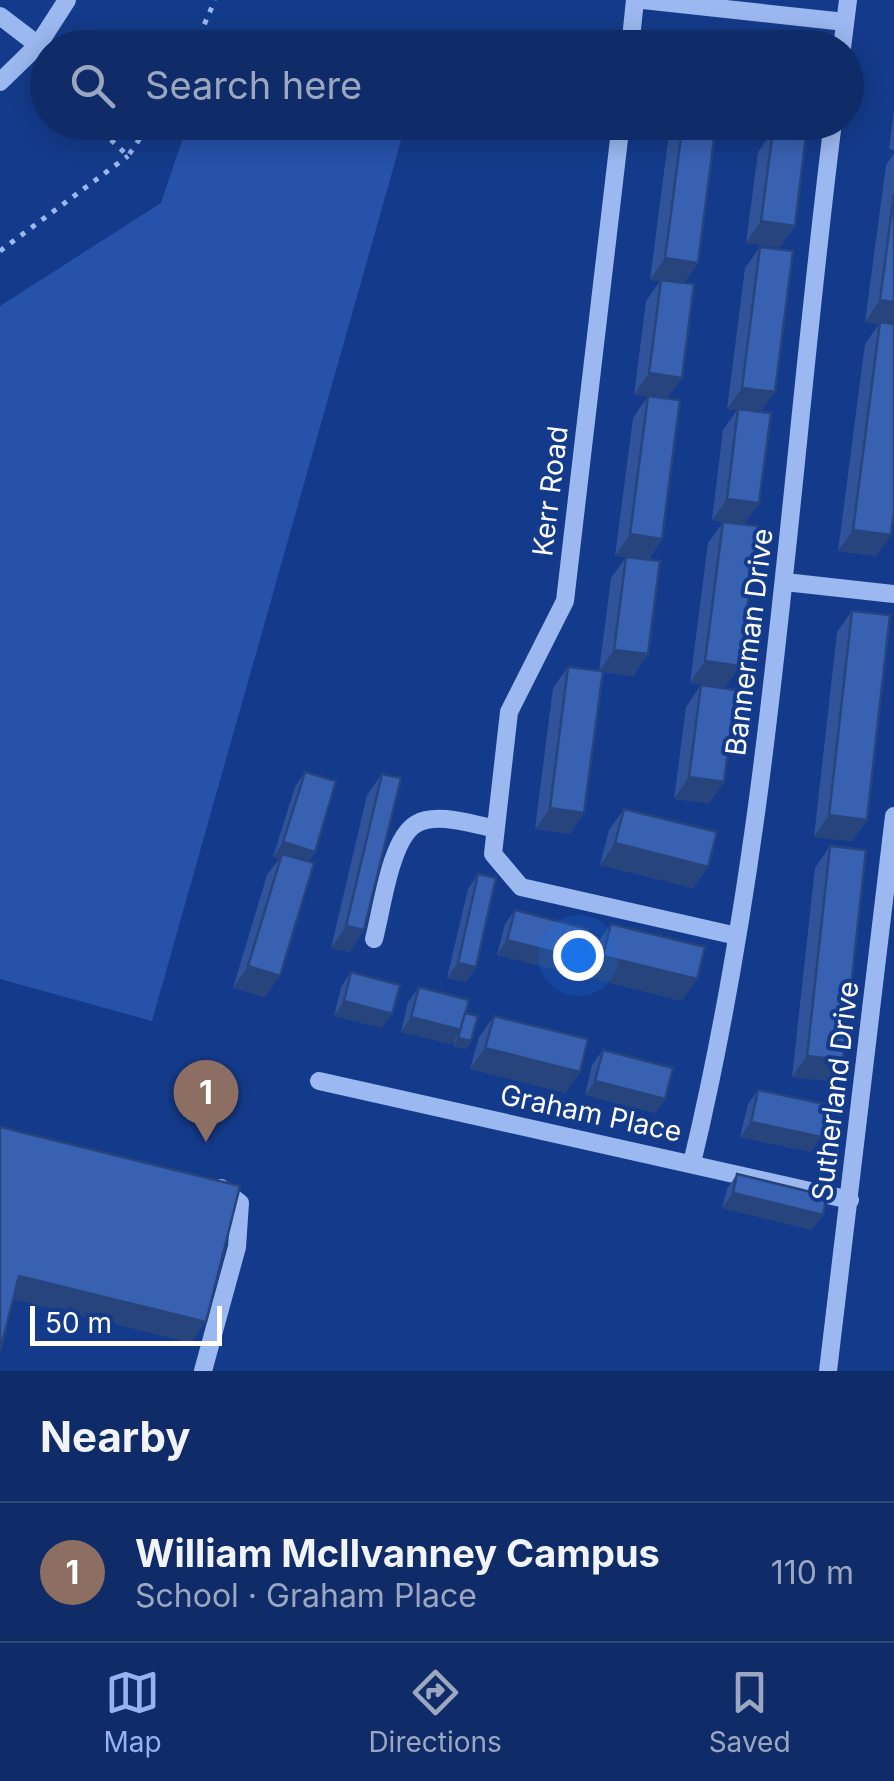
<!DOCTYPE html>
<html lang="en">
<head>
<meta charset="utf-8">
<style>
	body { margin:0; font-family:Inter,sans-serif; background:#1d3871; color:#f1f3f6 }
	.scale { position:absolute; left:30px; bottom:25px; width:192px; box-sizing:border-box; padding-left:10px; border:5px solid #fff; border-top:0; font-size:28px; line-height:35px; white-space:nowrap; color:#fff; -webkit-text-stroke:8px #143b8b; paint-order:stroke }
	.you { position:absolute; left:578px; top:955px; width:35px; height:35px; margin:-25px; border:8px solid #fff; border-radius:50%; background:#1a73e8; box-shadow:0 0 0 15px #1a73e833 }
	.badge { display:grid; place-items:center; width:65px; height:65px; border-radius:50%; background:#95b2f1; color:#fff; font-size:32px; font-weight:700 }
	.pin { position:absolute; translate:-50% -82px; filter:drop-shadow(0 2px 5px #0008) }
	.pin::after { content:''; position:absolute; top:52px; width:35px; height:30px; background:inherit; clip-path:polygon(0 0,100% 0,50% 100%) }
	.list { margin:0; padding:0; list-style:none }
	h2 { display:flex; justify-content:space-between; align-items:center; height:130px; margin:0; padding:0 40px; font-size:42px }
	h2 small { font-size:32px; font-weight:400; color:#9ba7c0 }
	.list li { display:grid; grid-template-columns:65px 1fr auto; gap:30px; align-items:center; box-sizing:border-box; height:140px; padding:0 40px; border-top:2px solid #2f487c }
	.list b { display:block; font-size:38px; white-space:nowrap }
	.list p { margin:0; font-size:32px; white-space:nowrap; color:#9ba7c0 }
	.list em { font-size:32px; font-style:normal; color:#9ba7c0 }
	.icon { flex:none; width:55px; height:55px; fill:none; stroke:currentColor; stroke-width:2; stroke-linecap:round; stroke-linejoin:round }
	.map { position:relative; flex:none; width:894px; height:1371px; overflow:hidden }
	.search { position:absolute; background:#0f2c68; box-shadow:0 5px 25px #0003; left:30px; right:30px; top:30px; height:110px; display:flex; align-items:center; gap:25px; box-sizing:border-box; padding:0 35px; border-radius:55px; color:#9ba7c0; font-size:38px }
	.sheet { height:270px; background:#0f2c68 }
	nav { display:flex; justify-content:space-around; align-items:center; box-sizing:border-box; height:140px; border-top:2px solid #2f487c; background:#0f2c68; font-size:28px; color:#9ba7c0 }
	nav a { display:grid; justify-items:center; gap:5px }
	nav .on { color:#95b2f1 }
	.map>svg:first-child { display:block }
	.green { fill:#2652aa }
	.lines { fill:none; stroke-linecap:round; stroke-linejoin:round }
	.path { stroke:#9cb8f0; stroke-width:5; stroke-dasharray:5 8; stroke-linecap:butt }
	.minor { stroke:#9cb8f0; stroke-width:18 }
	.wall { fill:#305399 }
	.shaded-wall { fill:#27447d }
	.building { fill:#3861b2; stroke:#27447d; stroke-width:2.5 }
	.labels { text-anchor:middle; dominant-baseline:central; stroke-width:8; stroke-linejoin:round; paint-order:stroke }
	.street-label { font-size:28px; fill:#fff; stroke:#143b8b }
</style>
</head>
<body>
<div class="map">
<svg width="894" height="1371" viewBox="0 0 894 1371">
	<rect width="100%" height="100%" fill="#143b8b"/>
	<!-- green -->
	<polygon class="green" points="188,123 406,123 152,1021 0,979 0,306 161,203"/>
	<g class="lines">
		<!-- path -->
		<g class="path">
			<polyline points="194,48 215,0"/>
			<polyline points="92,122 128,156 151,122"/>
			<polyline points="0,251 128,156"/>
		</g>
		<!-- minor -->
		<g class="minor">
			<polyline points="643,0 845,22"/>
			<polyline points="0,16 38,45"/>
			<polyline points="630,48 635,0"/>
			<polyline points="842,48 848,0"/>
			<polyline points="0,82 38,45 67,0"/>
			<polyline points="621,122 565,601 509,712 493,854 521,887 737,936"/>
			<polyline points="785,582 894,594"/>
			<path d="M374,939C382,910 390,839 416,824C436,812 471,824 493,828"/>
			<polyline points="319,1081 850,1200"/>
			<path d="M692,1163C774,822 789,470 833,122"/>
			<polyline points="203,1371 237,1247 240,1203 221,1188"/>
			<polyline points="828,1371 894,816"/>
		</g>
	</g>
	<!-- wall -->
	<g class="wall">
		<polygon points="894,111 894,150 889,149"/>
		<polygon points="681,122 702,122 698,263 684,283 667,399 662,539 648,560 648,654 633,676 603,672 584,813 570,834 535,829 553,688 568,667 599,671 611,578 626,557 615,556 633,418 648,396 634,395 646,301 660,281 650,280 668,141"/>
		<polygon points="773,130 795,226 780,247 746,243 758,152"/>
		<polygon points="894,153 894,513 876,556 838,551 865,344 879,324 865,322 886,165"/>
		<polygon points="760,247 761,412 759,503 744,524 740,666 725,687 690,683 708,543 723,522 712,520 723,430 737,410 727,409 745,268"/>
		<polygon points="852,611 867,820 852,841 814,837 837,632"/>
		<polygon points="701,685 724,782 709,803 674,799 686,707"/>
		<polygon points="305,772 315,852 308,862 265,997 233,988 267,875 279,859 273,857 295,787"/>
		<polygon points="382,774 350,952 331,948 367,795"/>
		<polygon points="624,809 708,867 693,888 600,865 609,830"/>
		<polygon points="830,846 828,1081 792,1077 815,868"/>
		<polygon points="478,874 476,967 466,982 447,978 468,889"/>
		<polygon points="515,910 580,959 570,973 497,955 505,924"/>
		<polygon points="611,924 682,1001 588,977 596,945"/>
		<polygon points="351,972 382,1028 334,1016 341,987"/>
		<polygon points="419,987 465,1013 471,1041 466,1049 453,1046 455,1038 451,1044 401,1032 408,1002"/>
		<polygon points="494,1016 580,1072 565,1093 470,1069 479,1037"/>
		<polygon points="603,1050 665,1099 655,1113 585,1095 592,1065"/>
		<polygon points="758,1090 811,1152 740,1137 748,1104"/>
		<polygon points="737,1174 812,1230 722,1208 727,1189"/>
	</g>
	<!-- shaded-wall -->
	<g class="shaded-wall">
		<polygon points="761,221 795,226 780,247 746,243"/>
		<polygon points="665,258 698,263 683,284 650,280"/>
		<polygon points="880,300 894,302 894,326 865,322"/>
		<polygon points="649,373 682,378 667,399 634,395"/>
		<polygon points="742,388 775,392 760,413 727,409"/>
		<polygon points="727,499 759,503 744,525 712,520"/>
		<polygon points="853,530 891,535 876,556 838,551"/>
		<polygon points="630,534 662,539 647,560 615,556"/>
		<polygon points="614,650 648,654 633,676 599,671"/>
		<polygon points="705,661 740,666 725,687 690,683"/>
		<polygon points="689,777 724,782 709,803 674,799"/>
		<polygon points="550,808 584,813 570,834 535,829"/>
		<polygon points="829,815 867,820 852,841 814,837"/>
		<polygon points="283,842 315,852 305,866 282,854 279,859 273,857"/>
		<polygon points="615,843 708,867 693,888 600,865"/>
		<polygon points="346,926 364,930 350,952 331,948"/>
		<polygon points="507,940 580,959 570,973 497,955"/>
		<polygon points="603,956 697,979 682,1001 588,977"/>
		<polygon points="458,963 476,967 466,982 447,978"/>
		<polygon points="248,966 280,976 265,997 233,988"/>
		<polygon points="344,1001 392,1014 382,1028 334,1016"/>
		<polygon points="411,1017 461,1030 451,1044 401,1032"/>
		<polygon points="458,1038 471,1041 466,1049 453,1046"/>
		<polygon points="485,1048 580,1072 565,1093 470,1069"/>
		<polygon points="807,1056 843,1060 828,1081 792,1077"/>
		<polygon points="595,1081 665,1099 655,1113 585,1095"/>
		<polygon points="751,1122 821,1137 811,1152 740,1137"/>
		<polygon points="733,1193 823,1215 812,1230 722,1208"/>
		<polygon points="19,1276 206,1322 191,1343 4,1297"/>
	</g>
	<!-- building -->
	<g class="building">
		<polygon points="683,122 716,124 698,263 665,258"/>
		<polygon points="773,130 806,135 795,226 761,221"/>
		<polygon points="894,194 894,302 880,300"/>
		<polygon points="760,247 793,251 775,392 742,388"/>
		<polygon points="661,280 694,284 682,378 649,373"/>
		<polygon points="880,322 894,324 894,513 891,535 853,530"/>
		<polygon points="648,396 680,400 662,539 630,534"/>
		<polygon points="738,409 771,413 759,503 727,499"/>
		<polygon points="723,522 758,526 740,666 705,661"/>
		<polygon points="626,557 660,561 648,654 614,650"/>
		<polygon points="852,611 890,615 867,820 829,815"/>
		<polygon points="568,667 603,671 584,813 550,808"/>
		<polygon points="701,685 736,690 724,782 689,777"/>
		<polygon points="305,772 336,781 315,852 283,842"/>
		<polygon points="382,774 401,778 364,930 346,926"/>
		<polygon points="624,809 717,832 708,867 615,843"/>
		<polygon points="830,846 866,850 843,1060 807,1056"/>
		<polygon points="282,854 314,863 280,976 248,966"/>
		<polygon points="478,874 496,878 476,967 458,963"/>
		<polygon points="515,910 588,929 580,959 507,940"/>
		<polygon points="611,924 705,947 697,979 603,956"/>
		<polygon points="351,972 400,985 392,1014 344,1001"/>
		<polygon points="419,987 469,1000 461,1030 411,1017"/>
		<polygon points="465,1013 478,1016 471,1041 458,1038"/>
		<polygon points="494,1016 588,1039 580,1072 485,1048"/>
		<polygon points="603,1050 673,1068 665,1099 595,1081"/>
		<polygon points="758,1090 829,1105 821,1137 751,1122"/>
		<polygon points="0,1127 240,1186 206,1322 19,1276 0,1351"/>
		<polygon points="737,1174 827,1196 823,1215 733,1193"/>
	</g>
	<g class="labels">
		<!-- street labels -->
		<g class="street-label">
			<text transform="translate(550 491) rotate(-83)">Kerr Road</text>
			<text transform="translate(749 642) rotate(-83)">Bannerman Drive</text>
			<text transform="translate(835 1091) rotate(-83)">Sutherland Drive</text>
			<text transform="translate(591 1113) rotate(12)">Graham Place</text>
		</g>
	</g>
</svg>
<div class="scale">50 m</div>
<div class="you"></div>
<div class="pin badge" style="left:206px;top:1142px;background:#8d6e63">1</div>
<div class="search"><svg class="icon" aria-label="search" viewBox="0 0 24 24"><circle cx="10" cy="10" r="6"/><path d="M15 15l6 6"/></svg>Search here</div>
</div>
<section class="sheet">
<h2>Nearby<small></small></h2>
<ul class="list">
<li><span class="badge" style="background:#8d6e63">1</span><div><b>William McIlvanney Campus</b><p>School · Graham Place</p></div><em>110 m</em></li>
</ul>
</section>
<nav>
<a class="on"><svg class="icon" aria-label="map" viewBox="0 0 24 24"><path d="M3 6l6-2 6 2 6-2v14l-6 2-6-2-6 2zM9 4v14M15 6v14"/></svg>Map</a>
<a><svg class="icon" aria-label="directions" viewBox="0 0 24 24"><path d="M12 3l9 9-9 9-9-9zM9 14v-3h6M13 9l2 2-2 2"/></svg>Directions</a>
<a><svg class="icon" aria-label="saved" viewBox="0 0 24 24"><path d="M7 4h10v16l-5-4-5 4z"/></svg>Saved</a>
</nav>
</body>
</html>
